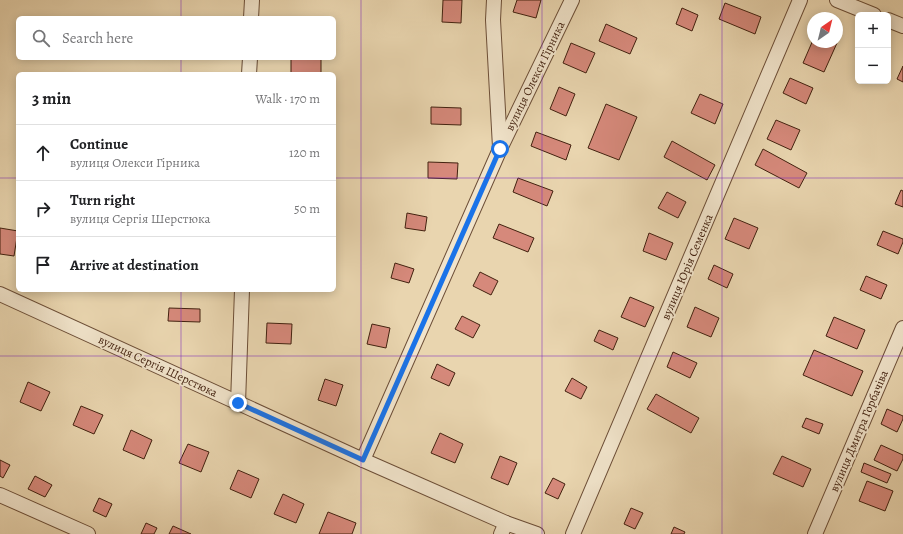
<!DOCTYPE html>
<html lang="en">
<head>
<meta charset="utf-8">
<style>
	body { margin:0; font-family:Alegreya,serif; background:#f2f2f2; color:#202124 }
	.controls { position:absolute; right:12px; top:12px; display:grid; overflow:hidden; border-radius:6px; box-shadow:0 2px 10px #0003 }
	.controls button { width:36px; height:36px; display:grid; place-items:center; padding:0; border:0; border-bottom:1px solid #e0e0e0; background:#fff; color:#202124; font:20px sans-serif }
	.compass { position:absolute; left:807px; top:12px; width:36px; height:36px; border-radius:50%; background:#fff; box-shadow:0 2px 10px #0003; rotate:35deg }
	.stop { position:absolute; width:12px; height:12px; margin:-9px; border:3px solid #1a73e8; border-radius:50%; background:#fff }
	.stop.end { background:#1a73e8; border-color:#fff; box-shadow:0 1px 4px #0008 }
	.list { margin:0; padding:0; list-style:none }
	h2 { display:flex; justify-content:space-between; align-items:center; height:52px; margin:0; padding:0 16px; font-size:17px }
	h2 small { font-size:13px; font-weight:400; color:#757577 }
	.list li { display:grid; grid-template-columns:26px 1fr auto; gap:12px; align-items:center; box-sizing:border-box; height:56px; padding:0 16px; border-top:1px solid #e0e0e0 }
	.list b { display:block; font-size:15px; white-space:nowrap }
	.list p { margin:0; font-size:13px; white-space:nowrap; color:#757577 }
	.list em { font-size:13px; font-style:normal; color:#757577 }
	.icon { flex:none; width:22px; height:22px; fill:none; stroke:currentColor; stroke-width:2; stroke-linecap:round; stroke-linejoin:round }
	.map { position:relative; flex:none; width:903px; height:534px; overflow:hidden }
	.search { position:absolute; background:#fff; box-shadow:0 2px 10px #0003; left:16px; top:16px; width:320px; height:44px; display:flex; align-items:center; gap:10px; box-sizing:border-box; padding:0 14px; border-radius:6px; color:#757577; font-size:15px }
	.panel { position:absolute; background:#fff; box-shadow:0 2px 10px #0003; left:16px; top:72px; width:320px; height:220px; border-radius:6px }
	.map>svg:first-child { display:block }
	.building { fill:#d6897b; stroke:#42210f }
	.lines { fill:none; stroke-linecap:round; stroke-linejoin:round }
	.street-casing { stroke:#6c4e37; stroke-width:16 }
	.street { stroke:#f1e4cb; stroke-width:14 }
	.route { stroke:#1a73e8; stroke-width:5 }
	.grid { fill:none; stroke:#7b2cbf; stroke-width:1; stroke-opacity:0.55 }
	.labels { text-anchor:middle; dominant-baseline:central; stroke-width:3.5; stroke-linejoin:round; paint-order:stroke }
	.street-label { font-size:12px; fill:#42210f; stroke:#f1e4cb }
</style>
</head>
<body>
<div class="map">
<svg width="903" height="534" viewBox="0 0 903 534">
	<rect width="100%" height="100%" fill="#e9d5af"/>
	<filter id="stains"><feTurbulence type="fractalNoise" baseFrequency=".005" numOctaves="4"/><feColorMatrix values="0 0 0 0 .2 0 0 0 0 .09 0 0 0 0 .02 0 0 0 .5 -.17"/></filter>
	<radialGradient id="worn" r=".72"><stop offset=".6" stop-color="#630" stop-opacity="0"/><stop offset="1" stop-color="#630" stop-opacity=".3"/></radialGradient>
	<!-- building -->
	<g class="building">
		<polygon points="443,0 462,0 461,23 442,22"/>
		<polygon points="517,0 541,0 536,18 513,12"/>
		<polygon points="725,3 761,17 755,34 719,19"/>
		<polygon points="682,8 698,15 692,31 676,24"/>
		<polygon points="262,17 289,18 262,18"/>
		<polygon points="606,24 637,38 630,54 599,41"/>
		<polygon points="813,40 813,42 834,42 837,43 824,72 803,63"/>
		<polygon points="571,43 595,53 586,73 563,63"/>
		<rect x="291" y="58" width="30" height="16"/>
		<polygon points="903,66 903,82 897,79"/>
		<polygon points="790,78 813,88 806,104 783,93"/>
		<polygon points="559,87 575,94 566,116 550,109"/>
		<polygon points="700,94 723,104 715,124 691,113"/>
		<polygon points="606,104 637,117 619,160 588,148"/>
		<polygon points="431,107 461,108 461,125 431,124"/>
		<polygon points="776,120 800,130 791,150 767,139"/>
		<polygon points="536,132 571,145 566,160 531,146"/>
		<polygon points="672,141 715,165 707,180 664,157"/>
		<polygon points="763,149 807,173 799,188 755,165"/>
		<polygon points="428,162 458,163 457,179 428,178"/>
		<polygon points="518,178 553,191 547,206 513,192"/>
		<polygon points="901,190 903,191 903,207 895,204"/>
		<polygon points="667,192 686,202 678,218 658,208"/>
		<polygon points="407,213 427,217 425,231 405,228"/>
		<polygon points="734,218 758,228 749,249 725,239"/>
		<polygon points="499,224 534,238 528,252 493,238"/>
		<polygon points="0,228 18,231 14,256 0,254"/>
		<polygon points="883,231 903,239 903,242 898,254 877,245"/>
		<polygon points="649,233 673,243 666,260 643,251"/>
		<polygon points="395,263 414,269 409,283 391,278"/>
		<polygon points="714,265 733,274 727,288 708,279"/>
		<polygon points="480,272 498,281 491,295 473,286"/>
		<polygon points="866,276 887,285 881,299 860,290"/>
		<polygon points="630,297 654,307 645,327 621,317"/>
		<polygon points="695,307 719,318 711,337 687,327"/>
		<polygon points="169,308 200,309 200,322 168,321"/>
		<polygon points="462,316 480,325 473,338 455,329"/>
		<polygon points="834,317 865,330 857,349 826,336"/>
		<polygon points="267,323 292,324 291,344 266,343"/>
		<polygon points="372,324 390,328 386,348 367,344"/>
		<polygon points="599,330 618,338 613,350 594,341"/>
		<polygon points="814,350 863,371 852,396 803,375"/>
		<polygon points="673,352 697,363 690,378 667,367"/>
		<polygon points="437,364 455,373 449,386 431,378"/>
		<polygon points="572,378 587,387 581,399 565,391"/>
		<polygon points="325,379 343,385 336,406 318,400"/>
		<polygon points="28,382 50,392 41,411 20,402"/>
		<polygon points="656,394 699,418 691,433 647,409"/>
		<polygon points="81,406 103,415 94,434 73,425"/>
		<polygon points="887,409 903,416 903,419 897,432 881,424"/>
		<polygon points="806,418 823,424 819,434 802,427"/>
		<polygon points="131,430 152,440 144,459 123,450"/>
		<polygon points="440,433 463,444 455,463 431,453"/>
		<polygon points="188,444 209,452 201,472 179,463"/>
		<polygon points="881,445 903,455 903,459 897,471 874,460"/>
		<polygon points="500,456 517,463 508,485 491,478"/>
		<polygon points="782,456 811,469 803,487 773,474"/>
		<polygon points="0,460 10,465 3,478 0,476"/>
		<polygon points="864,463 891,474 887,483 861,472"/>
		<polygon points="238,470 259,479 251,498 230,489"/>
		<polygon points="35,476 52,485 45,497 28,489"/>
		<polygon points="553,478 565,484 558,499 545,493"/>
		<polygon points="867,481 893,491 885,511 859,501"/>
		<polygon points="283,494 304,504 296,523 274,514"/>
		<polygon points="99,498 112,504 106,517 93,511"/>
		<polygon points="631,508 643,513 635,529 624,524"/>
		<polygon points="328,512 356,523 352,534 319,534"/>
		<polygon points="146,523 157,528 154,534 141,534"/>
		<polygon points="173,526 191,534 169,534"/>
		<polygon points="674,527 685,532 684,534 671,534"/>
	</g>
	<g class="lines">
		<!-- street casing -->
		<g class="street-casing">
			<g id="street">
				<polyline points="494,0 493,20 500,147"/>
				<polyline points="837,0 874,15"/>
				<polyline points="251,18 252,0"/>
				<polyline points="888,20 903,26"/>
				<polyline points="249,74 250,58"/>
				<polyline points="0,294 363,460 506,523 537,534"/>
				<polyline points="238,403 242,290"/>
				<polyline points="363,460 500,149 572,0"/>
				<polyline points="0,495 88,534"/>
				<polyline points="501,534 506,523"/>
				<polyline points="573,534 800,0"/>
				<polyline points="815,534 903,328"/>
			</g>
		</g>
		<!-- street -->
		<use href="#street" class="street"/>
	</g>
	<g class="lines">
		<!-- route -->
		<polyline class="route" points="238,403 363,460 500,149"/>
	</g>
	<!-- grid -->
	<path class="grid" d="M181,0V18M361,0V534M542,0V534M722,0V534M181,58V74M0,178H18M334,178H903M181,290V534M0,356H903"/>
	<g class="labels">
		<!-- street labels -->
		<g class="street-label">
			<text transform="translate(535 76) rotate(-64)">вулиця Олекси Гірника</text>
			<text transform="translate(687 267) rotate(-67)">вулиця Юрія Семенка</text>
			<text transform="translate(158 366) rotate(25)">вулиця Сергія Шерстюка</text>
			<text transform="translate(859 431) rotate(-67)">вулиця Дмитра Горбачіва</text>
		</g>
	</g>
	<rect width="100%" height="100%" filter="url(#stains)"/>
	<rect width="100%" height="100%" fill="url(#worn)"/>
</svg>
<div class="controls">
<button>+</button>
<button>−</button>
</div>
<svg class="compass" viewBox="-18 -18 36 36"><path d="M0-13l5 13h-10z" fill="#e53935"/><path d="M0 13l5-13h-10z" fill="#757577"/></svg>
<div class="stop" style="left:500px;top:149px"></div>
<div class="stop end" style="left:238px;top:403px"></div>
<div class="search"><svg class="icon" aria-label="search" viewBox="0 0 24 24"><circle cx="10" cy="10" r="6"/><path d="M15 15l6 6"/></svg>Search here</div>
<section class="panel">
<h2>3 min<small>Walk · 170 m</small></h2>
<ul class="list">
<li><svg class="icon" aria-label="ahead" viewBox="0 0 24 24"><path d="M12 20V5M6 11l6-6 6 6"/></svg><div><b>Continue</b><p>вулиця Олекси Гірника</p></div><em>120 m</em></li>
<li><svg class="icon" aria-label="right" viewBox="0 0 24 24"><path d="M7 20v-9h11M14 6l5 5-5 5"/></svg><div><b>Turn right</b><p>вулиця Сергія Шерстюка</p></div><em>50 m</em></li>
<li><svg class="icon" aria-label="arrive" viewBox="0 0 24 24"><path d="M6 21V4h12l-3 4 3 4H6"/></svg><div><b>Arrive at destination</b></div></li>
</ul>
</section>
</div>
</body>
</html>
